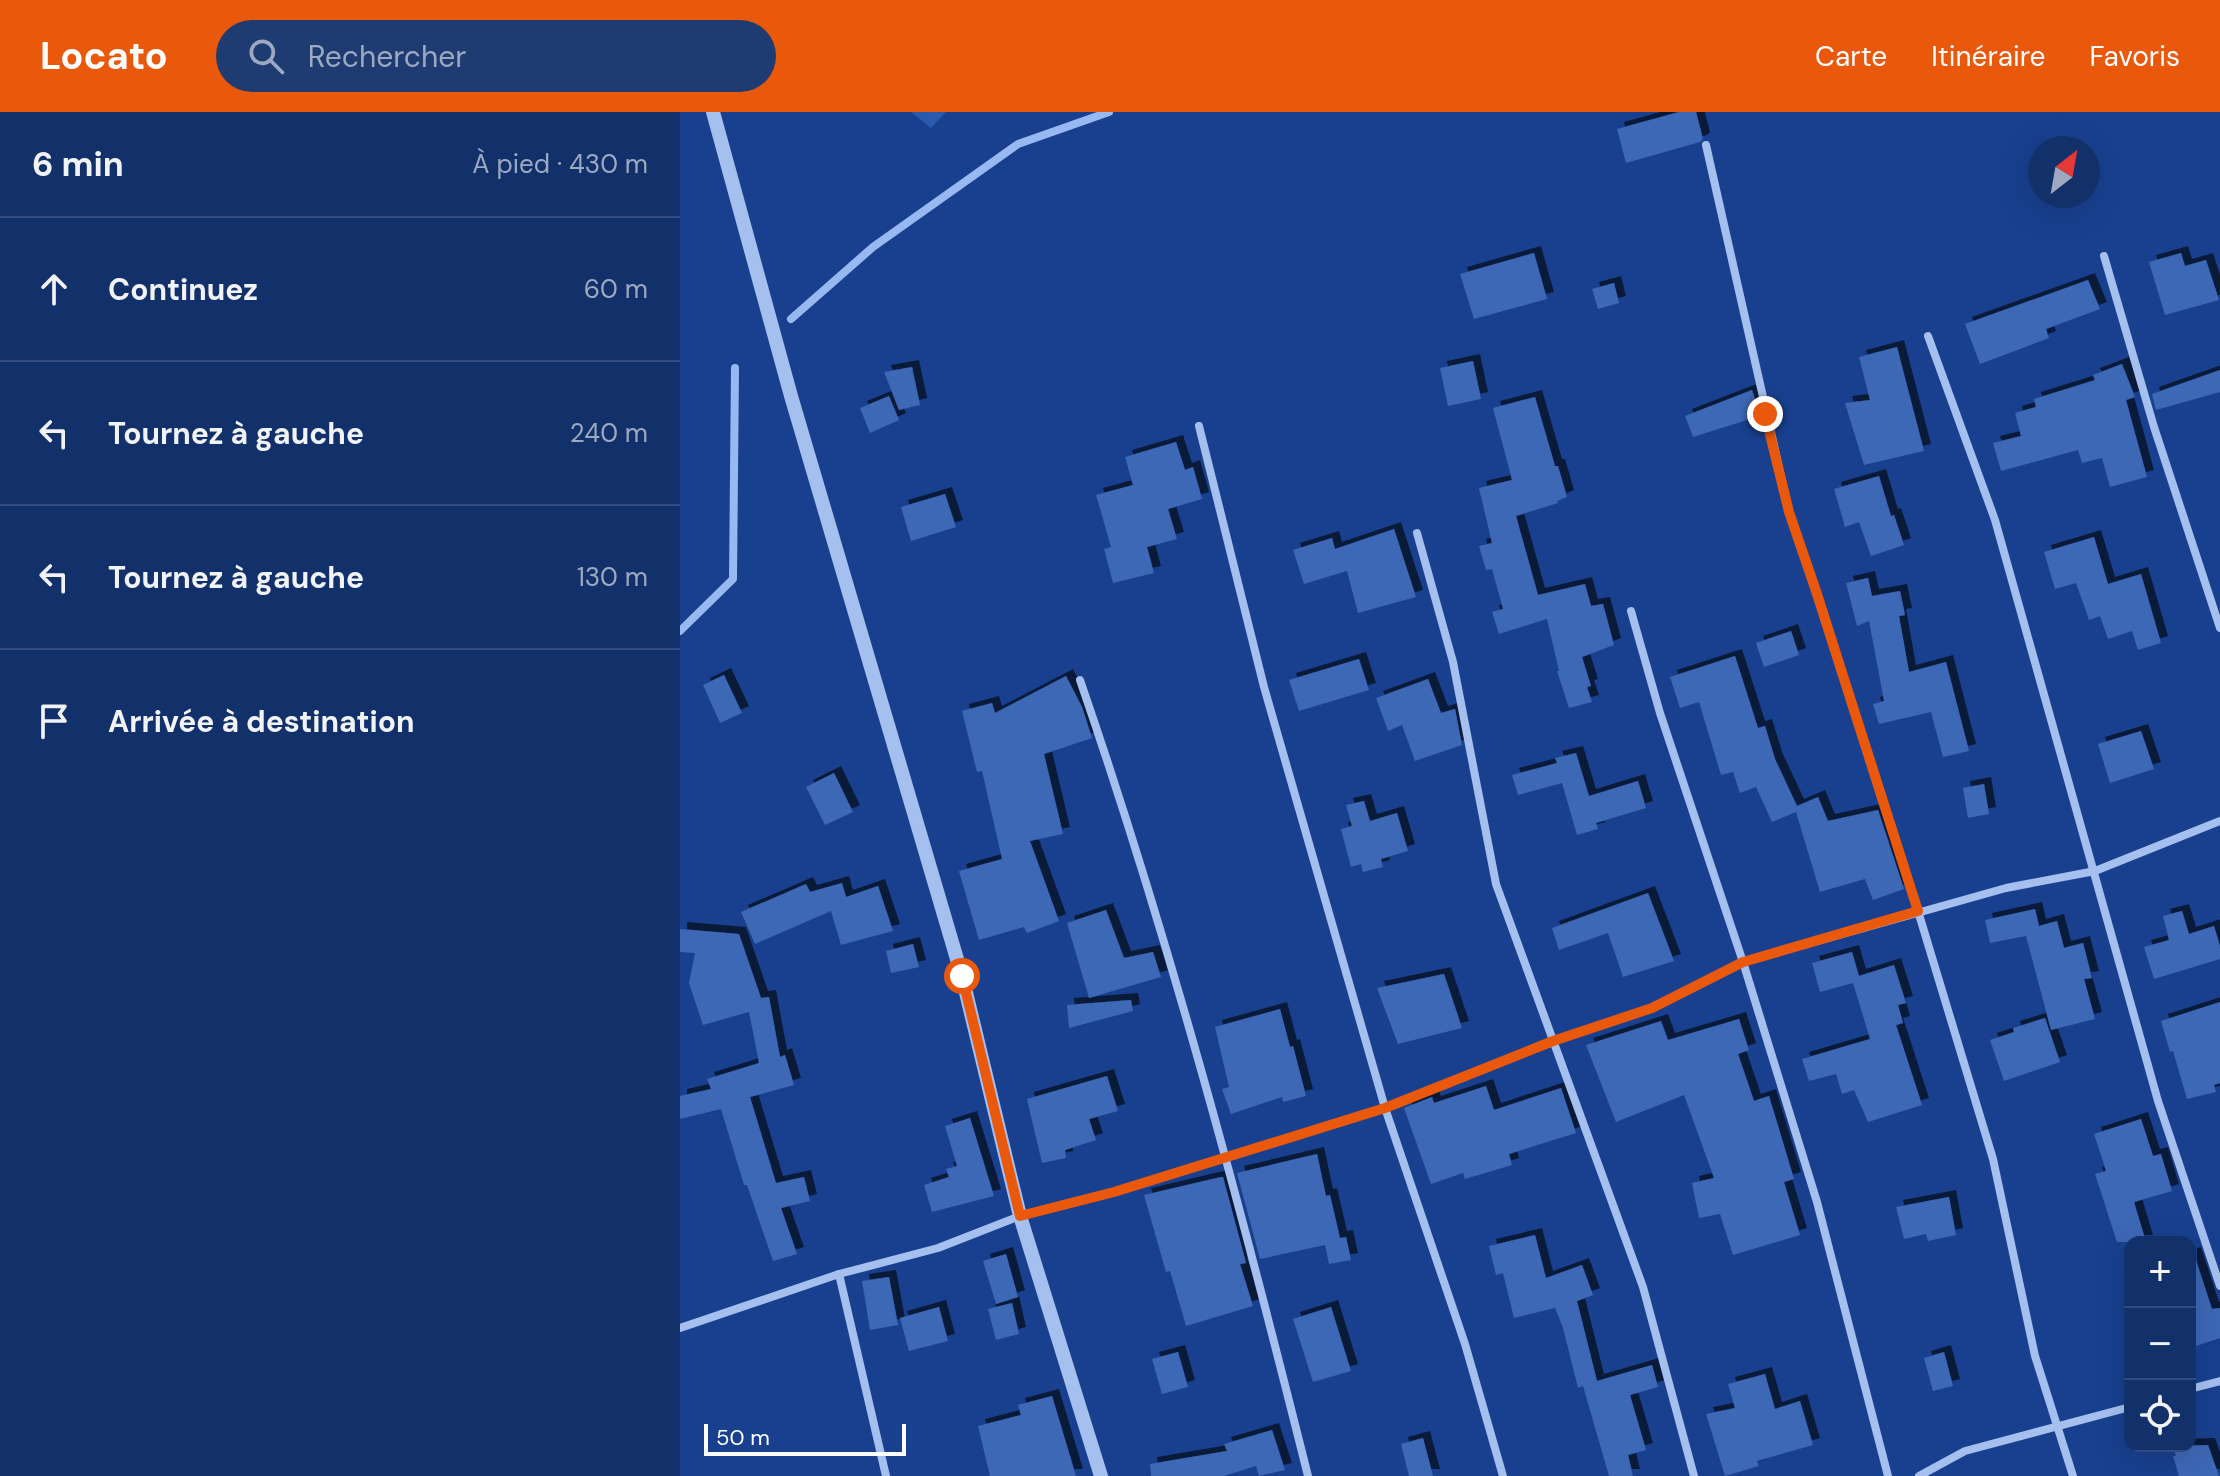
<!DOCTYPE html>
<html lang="fr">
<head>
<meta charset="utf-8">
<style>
	body { margin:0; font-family:"DM Sans",sans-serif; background:#1f3c72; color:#f1f3f6 }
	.controls { position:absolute; right:24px; bottom:24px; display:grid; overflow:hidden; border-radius:16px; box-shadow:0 8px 32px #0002 }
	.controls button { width:72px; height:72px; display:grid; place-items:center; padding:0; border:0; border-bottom:2px solid #314b7e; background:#12306a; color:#f1f3f6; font:40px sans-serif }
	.compass { position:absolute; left:1348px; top:24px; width:72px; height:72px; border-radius:50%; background:#12306a; box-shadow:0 8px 32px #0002; rotate:31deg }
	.scale { position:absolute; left:24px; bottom:20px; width:202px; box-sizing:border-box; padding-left:8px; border:4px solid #fff; border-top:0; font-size:22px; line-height:28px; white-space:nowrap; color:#fff; -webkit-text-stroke:6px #18408e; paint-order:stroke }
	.stop { position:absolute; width:24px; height:24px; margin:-18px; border:6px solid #ea580c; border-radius:50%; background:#fff }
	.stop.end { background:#ea580c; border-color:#fff; box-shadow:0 2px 8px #0008 }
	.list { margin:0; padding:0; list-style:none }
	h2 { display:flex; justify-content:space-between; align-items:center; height:104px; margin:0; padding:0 32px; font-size:34px }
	h2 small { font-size:26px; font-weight:400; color:#9ca9c1 }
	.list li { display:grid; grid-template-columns:52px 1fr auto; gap:24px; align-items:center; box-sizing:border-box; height:144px; padding:0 32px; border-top:2px solid #314b7e }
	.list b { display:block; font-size:30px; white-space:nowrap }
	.list em { font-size:26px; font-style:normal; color:#9ca9c1 }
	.icon { flex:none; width:44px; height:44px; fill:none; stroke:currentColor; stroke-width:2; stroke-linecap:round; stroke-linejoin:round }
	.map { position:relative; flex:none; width:1540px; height:1364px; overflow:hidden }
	header { display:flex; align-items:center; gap:48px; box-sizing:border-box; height:112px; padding:0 40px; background:#ea580c; color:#fff }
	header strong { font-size:38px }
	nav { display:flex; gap:44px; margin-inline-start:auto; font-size:28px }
	.search { width:560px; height:72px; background:#1f3c72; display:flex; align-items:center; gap:20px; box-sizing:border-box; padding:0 28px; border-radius:44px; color:#9ca9c1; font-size:30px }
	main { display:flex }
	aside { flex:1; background:#12306a }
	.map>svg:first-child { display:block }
	.green { fill:#2b59ad }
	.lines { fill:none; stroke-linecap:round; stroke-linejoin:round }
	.stream { stroke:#97b8f1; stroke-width:8 }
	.building { fill:#3d67b5; filter:url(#shadow) }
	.minor { stroke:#a5bfef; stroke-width:8 }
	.tertiary { stroke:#a5bfef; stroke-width:14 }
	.route { stroke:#ea580c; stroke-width:10 }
</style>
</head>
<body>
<header>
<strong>Locato</strong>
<div class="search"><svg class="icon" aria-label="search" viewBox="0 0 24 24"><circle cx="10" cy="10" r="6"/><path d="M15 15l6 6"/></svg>Rechercher</div>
<nav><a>Carte</a><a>Itinéraire</a><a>Favoris</a></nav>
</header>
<main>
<aside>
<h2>6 min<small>À pied · 430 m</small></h2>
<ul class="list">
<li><svg class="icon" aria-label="ahead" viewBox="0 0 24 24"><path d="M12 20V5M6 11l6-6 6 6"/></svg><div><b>Continuez</b></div><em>60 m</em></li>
<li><svg class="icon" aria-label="left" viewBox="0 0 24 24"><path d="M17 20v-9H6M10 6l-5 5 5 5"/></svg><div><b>Tournez à gauche</b></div><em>240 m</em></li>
<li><svg class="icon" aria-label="left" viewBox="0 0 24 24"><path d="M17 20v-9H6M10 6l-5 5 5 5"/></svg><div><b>Tournez à gauche</b></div><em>130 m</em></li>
<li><svg class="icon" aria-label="arrive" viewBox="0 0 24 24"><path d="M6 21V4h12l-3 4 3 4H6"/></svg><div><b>Arrivée à destination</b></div></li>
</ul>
</aside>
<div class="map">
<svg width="1540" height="1364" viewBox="0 0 1540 1364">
	<defs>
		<filter id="shadow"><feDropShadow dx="7" dy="-7" stdDeviation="0" flood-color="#0009"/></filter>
	</defs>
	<rect width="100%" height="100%" fill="#18408e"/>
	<!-- green -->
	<polygon class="green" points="231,0 266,0 251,16"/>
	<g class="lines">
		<!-- stream -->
		<g class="stream">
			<polyline points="111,207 193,135 338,32 429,0"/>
			<polyline points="0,519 53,467 55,256"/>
		</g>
	</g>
	<!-- building -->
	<g class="building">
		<polygon points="999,0 1016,0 1023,27 1020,30 946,51 937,17"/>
		<polygon points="854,141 867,187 794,207 780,162"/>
		<polygon points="1501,141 1505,154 1526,148 1539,188 1485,203 1469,150"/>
		<polygon points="1408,168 1420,197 1366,217 1369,226 1300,252 1285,212"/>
		<polygon points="934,171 939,191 918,197 912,177"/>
		<polygon points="1217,235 1244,339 1184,353 1165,291 1190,288 1179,245"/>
		<polygon points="793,249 801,287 768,294 760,256"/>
		<polygon points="1442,252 1455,285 1446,288 1467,365 1430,375 1422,346 1402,351 1398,338 1321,359 1313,331 1341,324 1335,301 1356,295 1354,287 1415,268 1413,263"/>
		<polygon points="232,255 240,293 219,298 204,260"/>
		<polygon points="1540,258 1540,280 1476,298 1472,282"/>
		<polygon points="1072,278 1080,304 1013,325 1005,304"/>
		<polygon points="209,284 219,308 190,321 180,296"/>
		<polygon points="855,285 875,354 878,354 887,385 877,389 878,391 836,404 858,483 905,472 911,494 923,492 934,533 902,545 911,574 907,575 912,590 889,596 877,559 879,559 867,507 819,522 812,500 823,497 812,457 806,458 799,434 812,431 799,376 832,368 813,296"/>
		<polygon points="496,330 505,358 513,355 522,387 488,397 497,427 467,435 474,461 433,471 424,437 431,435 416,383 453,373 445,345"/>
		<polygon points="1199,364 1211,404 1214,403 1224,433 1191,444 1179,410 1165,415 1154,377"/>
		<polygon points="265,382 276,415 231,429 221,395"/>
		<polygon points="714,417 736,485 678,501 667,459 624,472 613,438 652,426 655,437"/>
		<polygon points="1414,425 1428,472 1461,462 1481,531 1458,538 1452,519 1428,527 1420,504 1409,508 1396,471 1375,477 1364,440"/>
		<polygon points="1188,466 1192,484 1220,479 1225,503 1219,504 1229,560 1266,550 1289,639 1263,645 1251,600 1199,612 1193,592 1204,589 1189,509 1177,514 1166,471"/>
		<polygon points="1111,519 1119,543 1084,555 1076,531"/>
		<polygon points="1055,544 1078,616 1085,614 1095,647 1117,694 1138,685 1148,709 1198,698 1224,777 1193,788 1185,767 1140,780 1116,700 1092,710 1076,675 1060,681 1053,660 1041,663 1019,590 1000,596 990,565"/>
		<polygon points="679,547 689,578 619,599 609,568"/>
		<polygon points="44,563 62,601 40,611 23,573"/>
		<polygon points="386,564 402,595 412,626 364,642 383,722 350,729 379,809 347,821 344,815 299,828 279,759 322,747 302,659 297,660 282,599 312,591 315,601"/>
		<polygon points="748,567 761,601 775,597 782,633 735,649 722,613 708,619 696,586"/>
		<polygon points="1461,619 1474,657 1430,671 1418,632"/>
		<polygon points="896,641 909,684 958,669 966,696 916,711 918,717 897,723 882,671 838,683 832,663 877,651 875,646"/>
		<polygon points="154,661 173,700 145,713 126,675"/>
		<polygon points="1304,672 1309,702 1288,706 1283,676"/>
		<polygon points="684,689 690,709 717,701 728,739 701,747 703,755 683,760 681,752 671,755 661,717 672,714 666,693"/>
		<polygon points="162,771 166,785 198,774 213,819 161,833 151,799 75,832 61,800 126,772 130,780"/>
		<polygon points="968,781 994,849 943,865 928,821 879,838 872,816"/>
		<polygon points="1355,797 1359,814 1377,809 1384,836 1403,831 1412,866 1404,867 1415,907 1371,918 1346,824 1310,831 1305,808"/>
		<polygon points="426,798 444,846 473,840 481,865 409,886 387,811"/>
		<polygon points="1502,799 1509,822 1534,814 1540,834 1540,847 1474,867 1464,835 1489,828 1483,804"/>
		<polygon points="0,817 59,822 81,886 89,885 100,945 105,943 114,973 70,985 96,1071 124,1065 130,1089 101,1096 117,1142 93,1149 67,1073 64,1073 41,997 0,1007 0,984 31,977 27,967 79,951 69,900 23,913 9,871 15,841 0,840"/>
		<polygon points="233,832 239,855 211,861 206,839"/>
		<polygon points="1172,840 1179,864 1214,853 1226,891 1218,893 1223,911 1216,913 1242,993 1188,1010 1174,978 1162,982 1156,962 1129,969 1122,947 1190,927 1173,871 1140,880 1132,851"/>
		<polygon points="764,862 782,916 718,932 697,876"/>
		<polygon points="451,888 453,899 389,916 387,893"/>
		<polygon points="1540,890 1540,971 1534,973 1536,980 1507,987 1493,939 1490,940 1481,909"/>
		<polygon points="600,897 610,935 613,934 626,984 603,990 602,985 551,1002 542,977 549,975 535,915"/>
		<polygon points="1365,906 1380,950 1324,969 1310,928 1334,920 1333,916"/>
		<polygon points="1059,907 1069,938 1058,942 1074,989 1089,984 1114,1067 1104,1070 1120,1123 1053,1143 1040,1102 1019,1106 1012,1071 1034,1066 1004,983 936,1010 906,933 981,909 988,928"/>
		<polygon points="427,964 438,999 409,1007 416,1028 385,1038 386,1046 362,1051 347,987"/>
		<polygon points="806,974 814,998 881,976 896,1021 829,1042 832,1053 785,1067 783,1061 751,1072 724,996 752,985 754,991"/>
		<polygon points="290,1006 314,1084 252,1100 244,1073 269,1065 266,1057 277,1054 265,1014"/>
		<polygon points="1461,1007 1473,1044 1481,1042 1492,1079 1454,1090 1466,1130 1437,1130 1415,1062 1426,1059 1414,1022"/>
		<polygon points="637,1042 646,1084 650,1083 660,1126 666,1125 671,1148 649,1152 645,1133 580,1147 557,1061"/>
		<polygon points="541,1065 543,1065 566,1151 560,1152 573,1194 506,1214 490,1159 486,1160 464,1083"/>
		<polygon points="1269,1085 1276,1123 1248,1129 1246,1122 1224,1127 1216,1095"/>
		<polygon points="855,1123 866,1166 902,1153 913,1183 897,1189 917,1269 972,1253 978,1275 950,1283 966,1338 948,1343 953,1364 929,1364 903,1274 898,1276 883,1216 875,1196 834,1206 823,1161 816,1163 809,1134"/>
		<polygon points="326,1142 338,1185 316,1192 303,1149"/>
		<polygon points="1514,1142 1532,1197 1540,1196 1540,1226 1510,1236 1510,1143"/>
		<polygon points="209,1165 218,1213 190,1218 182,1169"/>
		<polygon points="332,1191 339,1222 316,1228 308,1197"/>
		<polygon points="259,1195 268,1229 229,1239 220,1206"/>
		<polygon points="651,1195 671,1259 633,1270 613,1207"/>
		<polygon points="498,1240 508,1275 482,1282 472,1247"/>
		<polygon points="1264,1240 1273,1274 1253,1279 1244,1246"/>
		<polygon points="1085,1262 1095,1297 1120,1289 1133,1333 1077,1349 1079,1354 1045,1364 1026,1302 1055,1296 1048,1272"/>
		<polygon points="372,1284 396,1364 310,1364 298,1314 341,1303 338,1293"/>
		<polygon points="592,1318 605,1358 579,1364 576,1354 544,1364 471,1364 470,1352 547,1339 544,1332"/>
		<polygon points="743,1326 753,1364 729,1364 721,1332"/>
		<polygon points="1528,1333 1539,1364 1499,1364 1493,1344 1496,1344 1493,1334"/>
	</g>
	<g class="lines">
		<!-- minor -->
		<g class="minor">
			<polyline points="1026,33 1109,400 1137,482 1238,799 1313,1047 1355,1244 1393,1364"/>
			<polyline points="1424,144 1474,315 1540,516"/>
			<polyline points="1248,224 1315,408 1478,989 1540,1174"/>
			<polyline points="519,314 584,575 705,996 785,1232 823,1364"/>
			<polyline points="737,421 773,550 816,772 963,1175 1014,1364"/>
			<polyline points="951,499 980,601 1063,850 1137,1090 1208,1364"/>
			<path d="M400,568C490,829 561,1096 628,1364"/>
			<polyline points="159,1162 206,1364"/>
			<polyline points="0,1216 159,1162 258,1136 340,1104 434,1080 705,996 873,929 972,896 1063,850 1326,776 1415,759 1540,709"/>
			<polyline points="1510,1277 1540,1269"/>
			<polyline points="1239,1364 1285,1339 1450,1295"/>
		</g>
		<!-- tertiary -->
		<polyline class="tertiary" points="33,0 111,284 282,864 340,1104 421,1364"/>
	</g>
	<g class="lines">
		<!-- route -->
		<polyline class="route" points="282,864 340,1104 434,1080 705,996 873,929 972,896 1063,850 1238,799 1137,482 1109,400 1085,302"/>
	</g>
</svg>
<div class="controls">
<button>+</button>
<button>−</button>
<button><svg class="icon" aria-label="locate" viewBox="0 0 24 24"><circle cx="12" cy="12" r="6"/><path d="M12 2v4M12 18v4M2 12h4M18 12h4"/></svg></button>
</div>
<svg class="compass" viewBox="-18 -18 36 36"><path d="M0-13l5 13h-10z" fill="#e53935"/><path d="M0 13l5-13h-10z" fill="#9ca9c1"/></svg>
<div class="scale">50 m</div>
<div class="stop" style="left:282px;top:864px"></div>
<div class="stop end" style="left:1085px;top:302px"></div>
</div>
</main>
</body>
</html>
